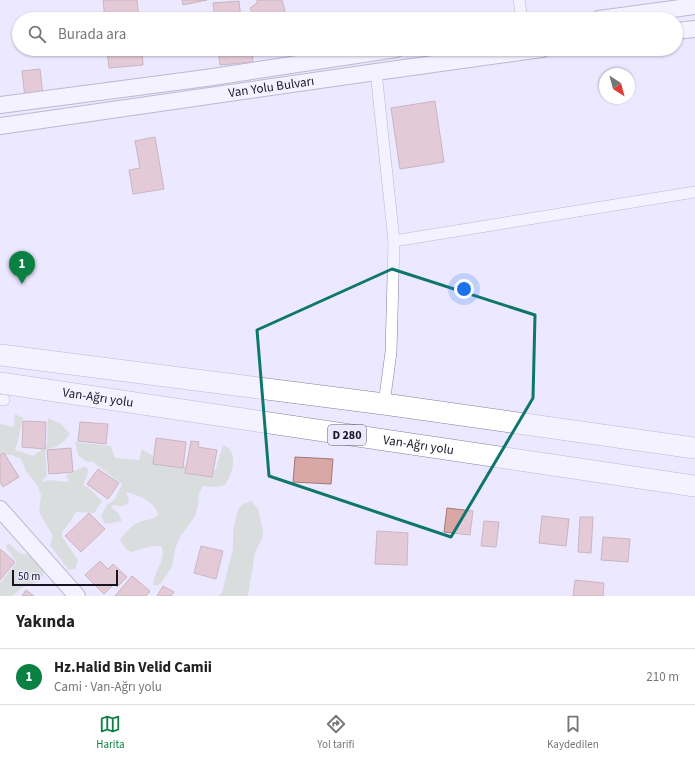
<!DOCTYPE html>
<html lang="tr">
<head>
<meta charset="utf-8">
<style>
	body { margin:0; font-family:"Source Sans 3",sans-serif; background:#f2f2f2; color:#222 }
	.compass { position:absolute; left:599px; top:68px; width:36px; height:36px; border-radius:50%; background:#fff; box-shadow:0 1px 3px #0004; rotate:144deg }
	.scale { position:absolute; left:12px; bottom:10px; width:106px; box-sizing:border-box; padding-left:4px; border:2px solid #171522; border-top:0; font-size:11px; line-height:14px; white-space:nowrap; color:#171522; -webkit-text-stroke:3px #ebe8ff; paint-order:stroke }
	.you { position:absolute; left:464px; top:289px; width:14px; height:14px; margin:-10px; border:3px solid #fff; border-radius:50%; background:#1a73e8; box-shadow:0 0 0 6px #1a73e833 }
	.badge { display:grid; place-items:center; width:26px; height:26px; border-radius:50%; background:#0b8043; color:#fff; font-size:13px; font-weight:700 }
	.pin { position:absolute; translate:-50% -33px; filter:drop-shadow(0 1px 2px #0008) }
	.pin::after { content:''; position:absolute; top:21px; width:14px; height:12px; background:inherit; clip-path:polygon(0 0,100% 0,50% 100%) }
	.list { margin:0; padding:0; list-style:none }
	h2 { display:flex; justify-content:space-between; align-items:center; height:52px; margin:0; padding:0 16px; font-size:17px }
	h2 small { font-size:13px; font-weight:400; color:#767676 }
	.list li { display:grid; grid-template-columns:26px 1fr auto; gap:12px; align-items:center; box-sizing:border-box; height:56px; padding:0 16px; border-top:1px solid #e0e0e0 }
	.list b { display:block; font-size:15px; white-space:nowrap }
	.list p { margin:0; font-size:13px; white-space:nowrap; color:#767676 }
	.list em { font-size:13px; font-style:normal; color:#767676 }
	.icon { flex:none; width:22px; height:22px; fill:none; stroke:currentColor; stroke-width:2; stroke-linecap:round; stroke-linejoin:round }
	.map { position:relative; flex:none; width:695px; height:596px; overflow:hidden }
	.search { position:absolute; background:#fff; box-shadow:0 1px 3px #0004; left:12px; right:12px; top:12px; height:44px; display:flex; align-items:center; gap:10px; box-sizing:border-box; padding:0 14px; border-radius:22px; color:#767676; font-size:15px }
	.sheet { height:108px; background:#fff }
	nav { display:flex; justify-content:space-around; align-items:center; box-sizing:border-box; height:56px; border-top:1px solid #e0e0e0; background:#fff; font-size:11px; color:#767676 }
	nav a { display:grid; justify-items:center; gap:2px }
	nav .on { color:#0b8043 }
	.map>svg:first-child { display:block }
	.green { fill:#c4d0b6 }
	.building { fill:#d9a7a5; stroke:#a07977 }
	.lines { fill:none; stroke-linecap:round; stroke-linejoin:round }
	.street-casing { stroke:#847fa0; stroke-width:12 }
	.secondary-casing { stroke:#847fa0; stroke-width:18 }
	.highway-casing { stroke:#847fa0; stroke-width:22 }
	.street { stroke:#fff; stroke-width:11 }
	.secondary { stroke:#fff; stroke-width:16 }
	.highway { stroke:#fff; stroke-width:21 }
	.marked { fill:none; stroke:#0f766e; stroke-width:3; stroke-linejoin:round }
	.labels { text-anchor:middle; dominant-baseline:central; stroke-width:3; stroke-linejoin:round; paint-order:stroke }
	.shield { fill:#ebe8ff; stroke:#575464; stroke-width:1 }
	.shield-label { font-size:12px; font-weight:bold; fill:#171522 }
	.street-label { font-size:13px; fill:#171522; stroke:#ebe8ff }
</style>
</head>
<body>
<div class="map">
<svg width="695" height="596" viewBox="0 0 695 596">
	<rect width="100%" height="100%" fill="#ebe8ff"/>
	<!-- green -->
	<g class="green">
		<path d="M15,414L23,418L18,441L15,450L33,456L47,446L48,418L61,424L70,434C62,444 58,447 45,450L47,475L42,482L49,480L69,482L66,475L85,466L88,470L87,476L83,485L88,487L102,501L94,513L76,512L70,522L62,532V537L78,560L75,569L69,570L50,545L53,536L39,512L41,495L38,486L26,471L21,459L12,455L0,454V424L14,427Z"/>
		<path d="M75,442L111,446L115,458L139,460L142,449L163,462L215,471L223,445C240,451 232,475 225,485L216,487L203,486L199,494L198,505L195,516L180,537L175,549L172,567L161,583L158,585H153C153,573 168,557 161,546H152L131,552L126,549L120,540C124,533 134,523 142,521C149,519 153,520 158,515C155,501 138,495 126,492L129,499L128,503L123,506L111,505L112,508L118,513L122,521L105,524L101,516L107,505L115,499L122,484L93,462L86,461L78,455Z"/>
		<polygon points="251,501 258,509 263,531 262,538 255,552 248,596 219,596 222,592 233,549 233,531 238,510 243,504"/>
		<path d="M10,544C18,552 20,556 32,554L40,565L44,573C38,587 32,581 23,587C19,589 16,593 13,596H0V583L17,562L7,549L6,545Z"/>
	</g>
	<!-- building -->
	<g class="building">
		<polygon points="103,0 137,0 139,19 105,19"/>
		<polygon points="182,0 207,0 183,5"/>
		<polygon points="257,0 282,0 286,15 274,19 256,19 250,8 257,3"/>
		<polygon points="239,1 241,19 215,19 213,3"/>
		<polygon points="107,49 142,49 143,65 109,68"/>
		<polygon points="218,49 252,49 253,62 220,65"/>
		<polygon points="40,69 43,96 25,98 22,71"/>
		<polygon points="435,101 444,162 400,169 391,108"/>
		<polygon points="155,137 164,189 133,194 129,170 140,168 135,141"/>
		<polygon points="23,421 46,422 45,449 22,447"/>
		<polygon points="80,422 108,424 106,444 78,441"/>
		<polygon points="156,438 186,442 183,468 153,464"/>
		<polygon points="191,441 199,442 198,447 217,450 212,477 185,473"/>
		<polygon points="71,448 73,472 49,474 47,450"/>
		<polygon points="4,453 19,477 3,487 0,482 0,455"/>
		<polygon points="295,457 333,459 331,484 293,482"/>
		<polygon points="98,469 119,483 108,499 87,484"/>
		<polygon points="447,508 473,511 470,535 444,532"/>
		<polygon points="89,513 105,529 81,552 65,536"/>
		<polygon points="542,516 569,519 566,546 539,543"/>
		<polygon points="580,517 593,517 591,553 578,552"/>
		<polygon points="484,521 499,522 496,547 481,546"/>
		<polygon points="377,531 408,533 407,565 375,564"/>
		<polygon points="603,537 630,539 628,562 601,560"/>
		<polygon points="201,546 223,551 216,579 194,573"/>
		<polygon points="0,549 15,562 0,580"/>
		<polygon points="100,561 108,569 113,564 127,577 117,587 114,584 104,594 85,575"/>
		<polygon points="132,576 150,591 146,596 115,596"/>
		<polygon points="575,580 604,583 603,596 573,596"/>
		<polygon points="163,586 174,592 171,596 157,596"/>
		<polygon points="26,590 34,596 22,596"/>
	</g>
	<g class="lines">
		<!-- street casing -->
		<g class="street-casing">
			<g id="street">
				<polyline points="519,0 522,19"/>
				<polyline points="376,72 394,241 391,352 384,404"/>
				<polyline points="394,241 695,192"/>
				<polyline points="0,400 4,400"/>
			</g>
		</g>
		<!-- secondary casing -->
		<g class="secondary-casing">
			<g id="secondary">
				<polyline points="599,19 695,6"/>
				<polyline points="676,31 695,29"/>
				<polyline points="0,105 206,78 396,49"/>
				<path id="s1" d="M0,126L376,72L542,49"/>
				<polyline points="0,509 77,596"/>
			</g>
		</g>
		<!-- highway casing -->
		<g class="highway-casing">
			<g id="highway">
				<polyline points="0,355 384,404 695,448"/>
				<path id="s2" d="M0,383L695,486"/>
			</g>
		</g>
		<!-- street -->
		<use href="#street" class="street"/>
		<!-- secondary -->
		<use href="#secondary" class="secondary"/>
		<!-- highway -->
		<use href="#highway" class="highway"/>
	</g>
	<!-- marked area -->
	<path d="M0 0H695V596H0ZM392,269L535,315L533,398L451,537L269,476L257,330Z" fill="#ebe8ff" fill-opacity=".55" fill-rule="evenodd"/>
	<path class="marked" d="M392,269L535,315L533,398L451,537L269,476L257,330Z"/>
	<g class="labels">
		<!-- shield labels -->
		<rect class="shield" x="328" y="425" width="38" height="20" rx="3"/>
		<g class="shield-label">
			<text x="347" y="435">D 280</text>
		</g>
		<!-- street labels -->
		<g class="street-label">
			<text stroke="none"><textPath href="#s1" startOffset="274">Van Yolu Bulvarı</textPath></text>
			<text stroke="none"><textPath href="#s2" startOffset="99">Van-Ağrı yolu</textPath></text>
			<text stroke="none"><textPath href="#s2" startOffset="423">Van-Ağrı yolu</textPath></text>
		</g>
	</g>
</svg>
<svg class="compass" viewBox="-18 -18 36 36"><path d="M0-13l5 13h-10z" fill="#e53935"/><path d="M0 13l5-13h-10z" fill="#767676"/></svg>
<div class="scale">50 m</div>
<div class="you"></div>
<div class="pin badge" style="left:22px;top:284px">1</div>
<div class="search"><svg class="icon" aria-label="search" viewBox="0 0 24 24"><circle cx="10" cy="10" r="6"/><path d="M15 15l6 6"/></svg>Burada ara</div>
</div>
<section class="sheet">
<h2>Yakında<small></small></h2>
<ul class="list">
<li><span class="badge">1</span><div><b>Hz.Halid Bin Velid Camii</b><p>Cami · Van-Ağrı yolu</p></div><em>210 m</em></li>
</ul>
</section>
<nav>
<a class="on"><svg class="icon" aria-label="map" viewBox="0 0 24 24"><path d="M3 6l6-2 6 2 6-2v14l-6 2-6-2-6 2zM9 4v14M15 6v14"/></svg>Harita</a>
<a><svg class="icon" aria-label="directions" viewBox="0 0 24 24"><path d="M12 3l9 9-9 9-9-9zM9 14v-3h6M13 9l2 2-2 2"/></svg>Yol tarifi</a>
<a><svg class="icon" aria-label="saved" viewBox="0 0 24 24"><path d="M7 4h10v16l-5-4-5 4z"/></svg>Kaydedilen</a>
</nav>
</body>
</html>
